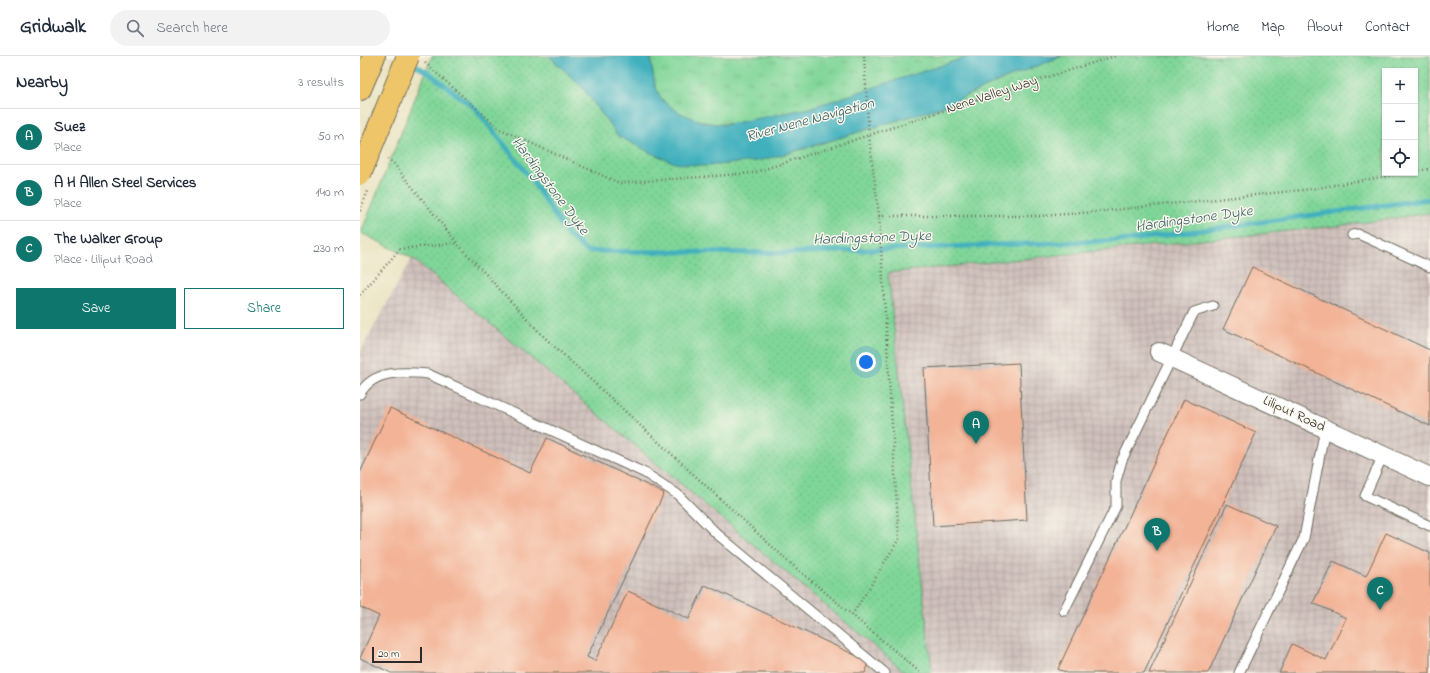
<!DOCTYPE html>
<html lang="en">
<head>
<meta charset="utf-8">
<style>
	body { margin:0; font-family:"Indie Flower",sans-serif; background:#f2f2f3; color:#1f2937 }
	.controls { position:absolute; right:12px; top:12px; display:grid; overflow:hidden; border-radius:0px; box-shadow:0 1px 3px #0004 }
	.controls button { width:36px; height:36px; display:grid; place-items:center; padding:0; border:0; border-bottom:1px solid #e0e1e3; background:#fff; color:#1f2937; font:20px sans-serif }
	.scale { position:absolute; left:12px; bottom:10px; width:50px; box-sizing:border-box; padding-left:4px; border:2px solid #2b2b2b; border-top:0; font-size:11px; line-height:14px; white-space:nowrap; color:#2b2b2b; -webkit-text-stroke:3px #fbf7ec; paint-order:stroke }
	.you { position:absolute; left:506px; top:306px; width:14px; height:14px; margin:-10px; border:3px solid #fff; border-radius:50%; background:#1a73e8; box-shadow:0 0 0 6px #1a73e833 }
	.badge { display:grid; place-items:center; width:26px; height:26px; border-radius:50%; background:#0f766e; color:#fff; font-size:13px; font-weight:700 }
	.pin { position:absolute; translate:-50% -33px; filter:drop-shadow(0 1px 2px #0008) }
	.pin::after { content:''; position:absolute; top:21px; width:14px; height:12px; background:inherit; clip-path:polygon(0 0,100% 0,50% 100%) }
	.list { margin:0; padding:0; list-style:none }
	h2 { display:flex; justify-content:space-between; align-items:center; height:52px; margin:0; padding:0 16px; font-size:17px }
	h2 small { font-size:13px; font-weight:400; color:#747a83 }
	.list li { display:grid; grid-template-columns:26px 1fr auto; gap:12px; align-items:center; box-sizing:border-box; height:56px; padding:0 16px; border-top:1px solid #e0e1e3 }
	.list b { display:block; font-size:15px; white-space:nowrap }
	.list p { margin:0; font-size:13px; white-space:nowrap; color:#747a83 }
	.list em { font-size:13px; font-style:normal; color:#747a83 }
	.actions { display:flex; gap:8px; padding:12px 16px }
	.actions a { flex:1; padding:9px 0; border:1px solid #0f766e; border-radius:0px; text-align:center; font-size:14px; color:#0f766e }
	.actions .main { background:#0f766e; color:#fff }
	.icon { flex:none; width:22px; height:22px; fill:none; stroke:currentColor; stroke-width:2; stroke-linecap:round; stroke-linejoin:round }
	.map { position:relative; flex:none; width:1070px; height:617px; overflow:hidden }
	header { display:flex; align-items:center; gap:24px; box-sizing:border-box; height:56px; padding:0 20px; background:#fff; border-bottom:1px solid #e0e1e3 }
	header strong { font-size:19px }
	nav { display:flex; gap:22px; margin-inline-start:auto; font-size:14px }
	.search { width:280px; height:36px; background:#f2f2f3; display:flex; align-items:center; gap:10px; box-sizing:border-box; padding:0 14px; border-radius:22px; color:#747a83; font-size:15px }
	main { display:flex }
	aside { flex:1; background:#fff }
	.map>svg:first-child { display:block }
	.industrial { fill:url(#industrial-grid) }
	.grass { fill:url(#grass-dots); stroke:#568062; fill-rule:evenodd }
	.park { fill:url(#park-tufts); stroke:#568062 }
	.water { fill:#41b0bd; stroke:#366e74 }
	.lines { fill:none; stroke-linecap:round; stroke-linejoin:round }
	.stream { stroke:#41b0bd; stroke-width:5 }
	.building { fill:#f3b396 }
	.service-casing { stroke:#6e6b5f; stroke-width:11 }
	.minor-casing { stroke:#6e6b5f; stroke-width:20 }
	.trunk-casing { stroke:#6e6b5f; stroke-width:24 }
	.path { stroke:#6e6b5f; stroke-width:2.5; stroke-dasharray:1 3; stroke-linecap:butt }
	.service { stroke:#fff; stroke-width:9 }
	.minor { stroke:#fff; stroke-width:18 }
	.trunk { stroke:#eec569; stroke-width:22 }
	.trunk-bridge-casing { stroke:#6e6b5f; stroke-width:24; stroke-linecap:butt }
	.trunk-bridge { stroke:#eec569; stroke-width:22 }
	.labels { text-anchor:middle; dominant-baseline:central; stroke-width:3; stroke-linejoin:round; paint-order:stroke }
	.street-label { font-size:14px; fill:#2b2b2b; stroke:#fbf7ec }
	.water-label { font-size:15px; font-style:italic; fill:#346065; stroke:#fbf7ec }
</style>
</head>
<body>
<header>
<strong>Gridwalk</strong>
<div class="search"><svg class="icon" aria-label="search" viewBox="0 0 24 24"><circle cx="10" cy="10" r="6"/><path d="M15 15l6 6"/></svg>Search here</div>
<nav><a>Home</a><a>Map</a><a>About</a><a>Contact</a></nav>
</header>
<main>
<aside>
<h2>Nearby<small>3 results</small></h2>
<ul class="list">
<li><span class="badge">A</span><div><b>Suez</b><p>Place</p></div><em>50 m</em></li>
<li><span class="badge">B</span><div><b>A H Allen Steel Services</b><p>Place</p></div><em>140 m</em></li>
<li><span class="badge">C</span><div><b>The Walker Group</b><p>Place · Liliput Road</p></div><em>230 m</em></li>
</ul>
<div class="actions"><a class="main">Save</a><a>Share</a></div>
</aside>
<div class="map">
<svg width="1070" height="617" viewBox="0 0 1070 617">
	<defs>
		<pattern id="industrial-grid" width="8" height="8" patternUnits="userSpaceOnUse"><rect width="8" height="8" fill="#cfc0bb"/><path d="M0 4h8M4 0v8" fill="none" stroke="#b2a5a1"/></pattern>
		<pattern id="grass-dots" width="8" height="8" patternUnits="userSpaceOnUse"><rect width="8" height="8" fill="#80d699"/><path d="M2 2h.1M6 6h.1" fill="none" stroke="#6fb884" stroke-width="1.8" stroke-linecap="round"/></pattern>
		<pattern id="park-tufts" width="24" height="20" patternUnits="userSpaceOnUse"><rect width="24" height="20" fill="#80d699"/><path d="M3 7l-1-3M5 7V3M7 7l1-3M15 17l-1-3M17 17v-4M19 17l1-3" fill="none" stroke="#6fb884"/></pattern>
	</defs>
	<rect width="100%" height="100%" fill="#fbf7ec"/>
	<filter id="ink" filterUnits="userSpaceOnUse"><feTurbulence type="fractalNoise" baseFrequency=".025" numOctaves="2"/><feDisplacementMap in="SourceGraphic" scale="8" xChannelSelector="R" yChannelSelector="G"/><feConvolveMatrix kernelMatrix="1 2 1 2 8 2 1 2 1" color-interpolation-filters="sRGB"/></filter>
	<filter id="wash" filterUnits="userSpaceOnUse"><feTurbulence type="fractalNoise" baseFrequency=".012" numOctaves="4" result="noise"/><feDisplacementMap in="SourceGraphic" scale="16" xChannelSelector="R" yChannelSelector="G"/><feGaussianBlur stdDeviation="0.9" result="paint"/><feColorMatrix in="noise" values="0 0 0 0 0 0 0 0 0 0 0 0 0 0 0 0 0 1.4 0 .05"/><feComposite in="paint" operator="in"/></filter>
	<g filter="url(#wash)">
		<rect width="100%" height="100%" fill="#e9e2bf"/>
		<!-- industrial -->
		<g class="industrial">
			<polygon points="1070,157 1070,617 572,617 528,217 986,169"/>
			<polygon points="52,202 546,617 0,617 0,296"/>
		</g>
		<!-- grass -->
		<path class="grass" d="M72,0H189L223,32L258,80L426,98L584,50L637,26L702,0H1070V157L986,169L528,217L572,617H546L52,202L1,177ZM1025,15H1055V117H1025Z"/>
		<!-- park -->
		<path class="park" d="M292,0H610C574,13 537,24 501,36C457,50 411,65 365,68C347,70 314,58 302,43C293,33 290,13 292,0Z"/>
		<!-- water -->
		<polygon class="water" points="189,0 292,0 291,5 295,30 302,44 318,56 343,66 364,69 450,52 610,0 702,0 637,26 584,50 426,98 397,105 345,110 315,107 289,96 258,80 223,32"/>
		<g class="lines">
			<!-- stream -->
			<polyline class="stream" points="50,6 69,17 116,53 171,123 208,179 227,195 424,197 770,184 1070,143"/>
		</g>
		<g id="blocks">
			<!-- building -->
			<g class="building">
				<polygon points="892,211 1070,294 1070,370 863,273"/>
				<polygon points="659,307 667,464 573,470 564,312"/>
				<polygon points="824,343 896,377 784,617 707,617 698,613"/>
				<polygon points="30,352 170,417 187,382 304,437 227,601 235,605 268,535 329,563 345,529 510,606 505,617 31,617 0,602 19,560 0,551 0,417"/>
				<polygon points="867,448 916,470 848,617 789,617"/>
				<polygon points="1026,477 1070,497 1070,617 919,617 932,588 966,604 986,562 953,547 973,505 1006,520"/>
			</g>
		</g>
	</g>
	<g filter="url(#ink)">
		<use href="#blocks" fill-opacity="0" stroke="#6e6b5f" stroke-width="1"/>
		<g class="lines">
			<!-- service casing -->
			<g class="service-casing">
				<g id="service">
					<polyline points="992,179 998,178 1007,182 1070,211"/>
					<path d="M0,338C13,313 45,316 68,318L285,417L317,438L357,478L525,617"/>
					<polyline points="1023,399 1005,440 1070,470"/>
					<polyline points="704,555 756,450 756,425 762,404 834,256 853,250"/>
					<polyline points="879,617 944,482 965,372"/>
				</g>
			</g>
			<!-- minor casing -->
			<g class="minor-casing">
				<polyline id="minor" points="799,296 1070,421"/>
			</g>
			<!-- trunk casing -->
			<g class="trunk-casing">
				<polyline id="trunk" points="0,33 14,0"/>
			</g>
			<!-- path -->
			<g class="path">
				<polyline points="504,0 509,80 519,160 539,483 518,517"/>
				<polyline points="65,7 140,73 259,127 393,117 656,31 755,0"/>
				<polyline points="27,103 34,108 97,187 182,279 429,506 561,617"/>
				<polyline points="1055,115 1070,113"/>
				<polyline points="0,155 8,135"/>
				<polyline points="519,160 680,160 735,156 951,133 1045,117"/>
				<polyline points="0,239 40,193 96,187"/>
				<polyline points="492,559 516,521"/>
			</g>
			<!-- service -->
			<use href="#service" class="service"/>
			<!-- minor -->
			<use href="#minor" class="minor"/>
			<!-- trunk -->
			<use href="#trunk" class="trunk"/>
			<!-- trunk-bridge casing -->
			<g class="trunk-bridge-casing">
				<polyline id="trunk-bridge" points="0,118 48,0"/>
			</g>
			<!-- trunk-bridge -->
			<use href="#trunk-bridge" class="trunk-bridge"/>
		</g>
	</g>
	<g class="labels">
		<!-- street labels -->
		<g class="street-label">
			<text transform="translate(632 39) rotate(-18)">Nene Valley Way</text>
			<text transform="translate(934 358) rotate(25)">Liliput Road</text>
		</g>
		<!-- water labels -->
		<g class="water-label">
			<text transform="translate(450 64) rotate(-15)">River Nene Navigation</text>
			<text transform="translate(190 130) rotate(53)">Hardingstone Dyke</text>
			<text transform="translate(834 163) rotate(-8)">Hardingstone Dyke</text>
			<text transform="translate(512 182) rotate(-2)">Hardingstone Dyke</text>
		</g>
	</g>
</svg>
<div class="controls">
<button>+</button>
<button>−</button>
<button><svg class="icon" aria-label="locate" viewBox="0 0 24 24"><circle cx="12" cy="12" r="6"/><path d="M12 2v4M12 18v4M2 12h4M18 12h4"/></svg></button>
</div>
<div class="scale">20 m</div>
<div class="you"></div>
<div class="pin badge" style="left:616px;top:388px">A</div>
<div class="pin badge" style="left:797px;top:495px">B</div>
<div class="pin badge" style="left:1020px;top:554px">C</div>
</div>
</main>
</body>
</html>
